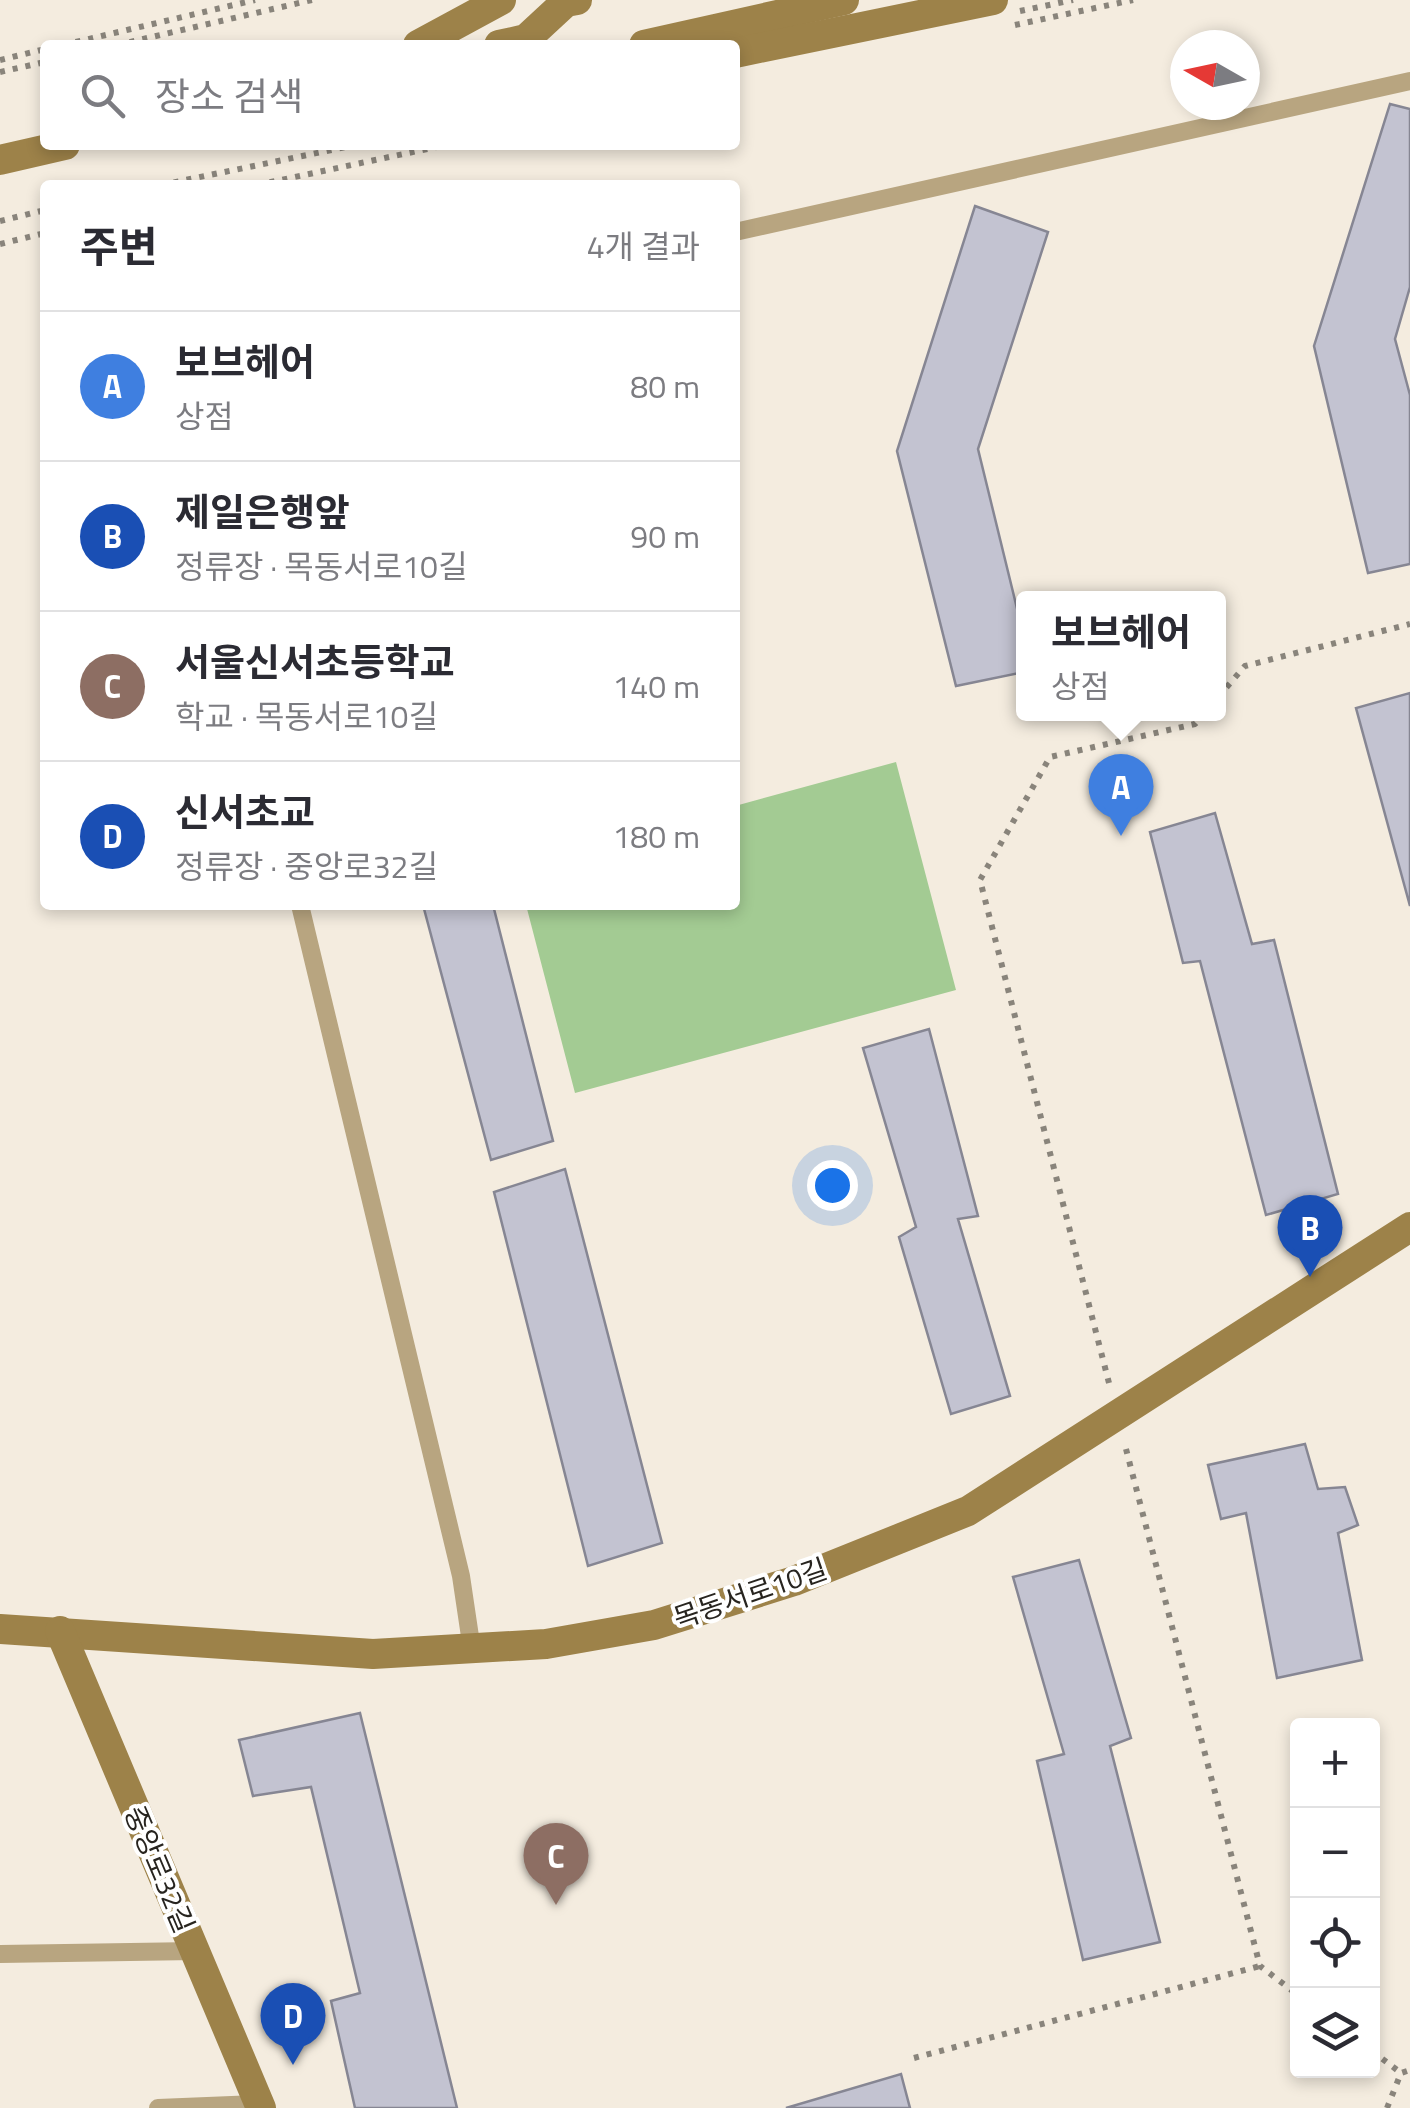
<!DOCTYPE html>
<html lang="ko">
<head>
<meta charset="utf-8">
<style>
	body { margin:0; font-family:"Titillium Web","Noto Sans KR",sans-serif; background:#f2f2f3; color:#2b2b33 }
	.controls { position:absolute; right:30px; bottom:30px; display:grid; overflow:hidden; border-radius:10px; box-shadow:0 5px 15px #0003 }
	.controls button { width:90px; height:90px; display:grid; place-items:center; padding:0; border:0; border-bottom:2px solid #e1e1e2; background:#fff; color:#2b2b33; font:50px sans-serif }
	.compass { position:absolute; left:1170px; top:30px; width:90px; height:90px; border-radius:50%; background:#fff; box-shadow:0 5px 15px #0003; rotate:279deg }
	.you { position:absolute; left:832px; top:1185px; width:35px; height:35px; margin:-25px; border:8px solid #fff; border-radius:50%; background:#1a73e8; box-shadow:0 0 0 15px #1a73e833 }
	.badge { display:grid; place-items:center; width:65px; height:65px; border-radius:50%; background:#2563eb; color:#fff; font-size:32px; font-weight:700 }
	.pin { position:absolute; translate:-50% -82px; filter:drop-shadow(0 2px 5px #0008) }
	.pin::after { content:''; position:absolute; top:52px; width:35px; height:30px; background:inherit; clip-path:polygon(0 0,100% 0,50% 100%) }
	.popup { position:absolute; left:1016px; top:591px; width:210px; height:130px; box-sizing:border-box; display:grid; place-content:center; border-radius:10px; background:#fff; filter:drop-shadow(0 2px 8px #0005); font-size:32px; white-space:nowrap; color:#7c7c81 }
	.popup b { font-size:38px; color:#2b2b33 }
	.popup::after { content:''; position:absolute; left:50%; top:100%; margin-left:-20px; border:20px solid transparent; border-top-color:#fff }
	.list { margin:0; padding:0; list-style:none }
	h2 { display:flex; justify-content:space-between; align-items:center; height:130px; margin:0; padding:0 40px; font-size:42px }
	h2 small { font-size:32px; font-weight:400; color:#7c7c81 }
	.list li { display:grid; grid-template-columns:65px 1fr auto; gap:30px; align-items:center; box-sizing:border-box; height:150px; padding:0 40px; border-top:2px solid #e1e1e2 }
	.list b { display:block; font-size:38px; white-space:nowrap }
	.list p { margin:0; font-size:32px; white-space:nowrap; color:#7c7c81 }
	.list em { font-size:32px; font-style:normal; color:#7c7c81 }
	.icon { flex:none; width:55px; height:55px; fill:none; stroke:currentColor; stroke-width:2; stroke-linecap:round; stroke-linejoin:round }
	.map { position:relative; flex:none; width:1410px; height:2108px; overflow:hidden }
	.search { position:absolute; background:#fff; box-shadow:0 5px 15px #0003; left:40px; top:40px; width:700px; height:110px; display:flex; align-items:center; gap:25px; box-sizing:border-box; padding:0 35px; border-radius:10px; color:#7c7c81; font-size:38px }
	.panel { position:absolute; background:#fff; box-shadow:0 5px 15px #0003; left:40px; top:180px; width:700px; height:730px; border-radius:10px }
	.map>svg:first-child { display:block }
	.green { fill:#a3cb93 }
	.building { fill:#c3c3d1; stroke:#868693; stroke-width:2.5 }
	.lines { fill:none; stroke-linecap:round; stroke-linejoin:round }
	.path { stroke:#89847b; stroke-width:6; stroke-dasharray:5 8; stroke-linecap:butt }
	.lane { stroke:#b8a580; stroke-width:18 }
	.secondary { stroke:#9d8249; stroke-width:30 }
	.labels { text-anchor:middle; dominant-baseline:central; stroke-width:8; stroke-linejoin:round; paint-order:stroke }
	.street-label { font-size:28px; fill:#27241f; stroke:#fff }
</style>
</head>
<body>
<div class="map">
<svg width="1410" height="2108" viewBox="0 0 1410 2108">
	<rect width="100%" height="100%" fill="#f4ecdf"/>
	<!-- green -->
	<polygon class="green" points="896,762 956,990 575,1093 526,905 735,905 735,806"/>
	<!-- building -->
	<g class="building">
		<polygon points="1390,104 1410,109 1410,287 1395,339 1410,395 1410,564 1368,573 1314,346"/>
		<polygon points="975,206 1048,232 978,449 1024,637 1024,672 956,686 897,451"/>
		<polygon points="1410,693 1410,906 1356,708"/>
		<polygon points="1215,813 1252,944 1274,940 1338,1194 1266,1215 1200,961 1183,963 1150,832"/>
		<polygon points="423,905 493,905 553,1141 491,1160"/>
		<polygon points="929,1029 978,1216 958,1219 1010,1396 951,1414 899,1237 916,1227 863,1048"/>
		<polygon points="565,1169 662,1543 588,1566 494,1192"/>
		<polygon points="1305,1444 1318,1489 1345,1487 1358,1525 1338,1533 1362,1660 1277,1678 1246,1513 1221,1519 1208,1465"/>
		<polygon points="1079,1560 1131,1738 1110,1746 1160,1942 1083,1960 1037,1761 1064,1754 1013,1577"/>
		<polygon points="360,1713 457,2108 355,2108 331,2001 360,1993 311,1787 253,1796 239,1740"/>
		<polygon points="901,2074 910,2108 786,2108"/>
	</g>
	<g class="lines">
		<!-- path -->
		<g class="path">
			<polyline points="1020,11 1073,0"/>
			<polyline points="1015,25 1133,0"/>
			<polyline points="63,45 255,0"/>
			<polyline points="117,45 312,0"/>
			<polyline points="0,60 45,49"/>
			<polyline points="0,72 45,62"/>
			<polyline points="161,185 356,145"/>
			<polyline points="257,185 446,145"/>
			<polyline points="0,221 45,210"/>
			<polyline points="0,244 45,233"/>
			<polyline points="1218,697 1245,666 1410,624"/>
			<polyline points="1109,1383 980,880 1050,757 1195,724 1204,714"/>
			<polyline points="1126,1449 1260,1966 1298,1995"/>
			<polyline points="1372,2051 1401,2073"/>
			<polyline points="914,2058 1260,1966"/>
			<polyline points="1387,2108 1401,2073 1410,2070"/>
		</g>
		<!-- lane -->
		<g class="lane">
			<polyline points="735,232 1410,81"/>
			<polyline points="300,905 461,1576 472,1650"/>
			<polyline points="0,1954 195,1951"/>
			<polyline points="158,2108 259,2104"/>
		</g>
		<!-- secondary -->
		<g class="secondary">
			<polyline points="418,45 501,0"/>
			<polyline points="499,45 526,39 566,2 577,0"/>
			<polyline points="644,45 844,0"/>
			<polyline points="735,53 993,0"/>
			<polyline points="0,160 65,145"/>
			<polyline points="0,1629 373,1654 546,1644 654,1625 794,1581 968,1511 1410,1227"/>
			<polyline points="60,1631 261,2108"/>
		</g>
	</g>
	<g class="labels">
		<!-- street labels -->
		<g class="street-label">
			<text transform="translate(750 1593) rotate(-19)">목동서로10길</text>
			<text transform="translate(160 1869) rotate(67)">중앙로32길</text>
		</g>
	</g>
</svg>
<div class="controls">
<button>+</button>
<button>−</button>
<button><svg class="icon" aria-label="locate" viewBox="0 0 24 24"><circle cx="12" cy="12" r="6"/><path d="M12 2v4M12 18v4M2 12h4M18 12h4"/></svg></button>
<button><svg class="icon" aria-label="layers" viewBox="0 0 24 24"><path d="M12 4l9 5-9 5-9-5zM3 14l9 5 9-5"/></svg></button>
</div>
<svg class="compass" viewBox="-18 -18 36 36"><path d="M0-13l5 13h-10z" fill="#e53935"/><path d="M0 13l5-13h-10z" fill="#7c7c81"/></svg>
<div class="you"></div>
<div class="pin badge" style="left:1121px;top:836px;background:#3f7fe0">A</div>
<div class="popup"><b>보브헤어</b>상점</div>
<div class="pin badge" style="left:1310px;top:1277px;background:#1a4fb4">B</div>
<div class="pin badge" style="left:556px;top:1905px;background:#8d6e63">C</div>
<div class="pin badge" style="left:293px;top:2065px;background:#1a4fb4">D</div>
<div class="search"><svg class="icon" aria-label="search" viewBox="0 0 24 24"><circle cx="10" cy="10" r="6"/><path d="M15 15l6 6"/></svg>장소 검색</div>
<section class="panel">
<h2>주변<small>4개 결과</small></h2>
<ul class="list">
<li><span class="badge" style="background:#3f7fe0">A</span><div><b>보브헤어</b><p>상점</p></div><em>80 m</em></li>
<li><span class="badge" style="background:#1a4fb4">B</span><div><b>제일은행앞</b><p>정류장 · 목동서로10길</p></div><em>90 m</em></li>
<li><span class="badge" style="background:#8d6e63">C</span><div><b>서울신서초등학교</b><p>학교 · 목동서로10길</p></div><em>140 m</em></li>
<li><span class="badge" style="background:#1a4fb4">D</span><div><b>신서초교</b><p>정류장 · 중앙로32길</p></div><em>180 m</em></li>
</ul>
</section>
</div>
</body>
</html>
